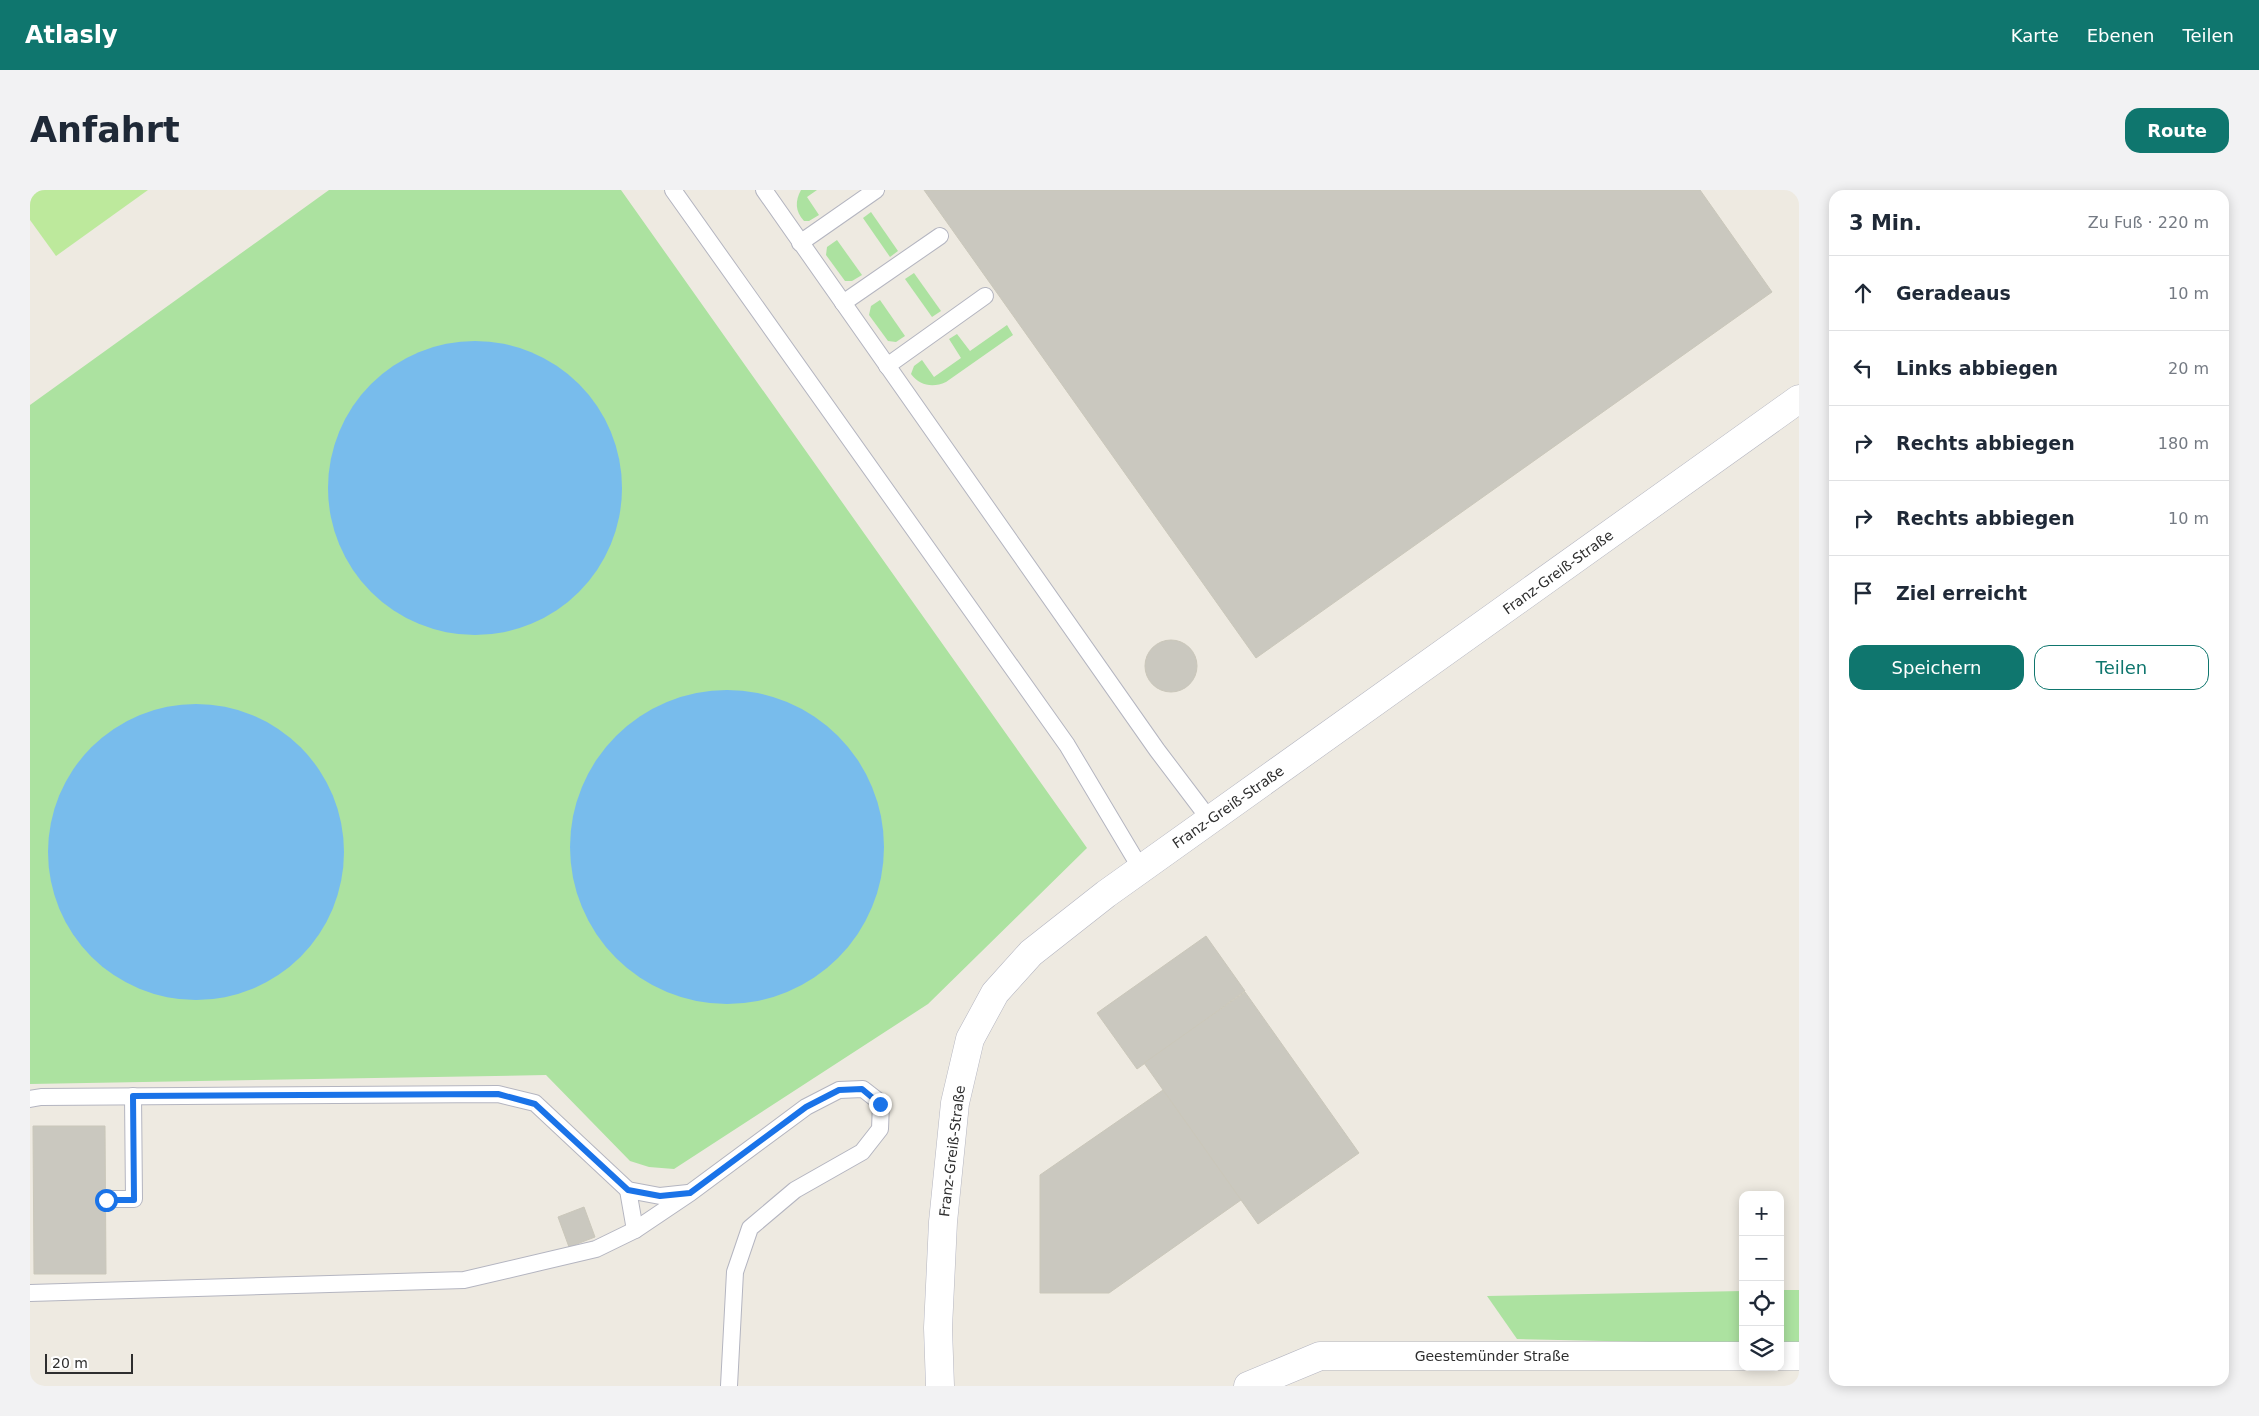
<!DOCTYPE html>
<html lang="de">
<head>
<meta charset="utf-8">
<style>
	body { margin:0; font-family:"DejaVu Sans",sans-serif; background:#f2f2f3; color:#1f2937 }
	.controls { position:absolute; right:15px; bottom:15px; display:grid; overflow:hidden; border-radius:10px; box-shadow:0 2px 12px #0003 }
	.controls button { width:45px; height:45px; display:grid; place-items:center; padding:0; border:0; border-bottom:1px solid #e0e1e3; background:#fff; color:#1f2937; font:25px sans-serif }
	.scale { position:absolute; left:15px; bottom:12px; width:88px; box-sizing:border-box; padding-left:5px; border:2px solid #2e2e2e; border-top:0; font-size:14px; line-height:18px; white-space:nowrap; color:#2e2e2e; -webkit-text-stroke:4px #fff; paint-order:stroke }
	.stop { position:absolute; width:15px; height:15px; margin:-11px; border:4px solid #1a73e8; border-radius:50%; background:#fff }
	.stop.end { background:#1a73e8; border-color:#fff; box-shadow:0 1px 5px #0008 }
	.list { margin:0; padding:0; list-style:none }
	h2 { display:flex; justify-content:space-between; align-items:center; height:65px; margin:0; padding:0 20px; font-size:21px }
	h2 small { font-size:16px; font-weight:400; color:#747a83 }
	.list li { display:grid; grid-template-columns:32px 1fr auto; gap:15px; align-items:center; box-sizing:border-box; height:75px; padding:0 20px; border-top:1px solid #e0e1e3 }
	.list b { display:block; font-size:19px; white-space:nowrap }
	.list em { font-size:16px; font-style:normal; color:#747a83 }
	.actions { display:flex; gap:10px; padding:15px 20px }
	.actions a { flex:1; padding:11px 0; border:1px solid #0f766e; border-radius:15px; text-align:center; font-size:18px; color:#0f766e }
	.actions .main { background:#0f766e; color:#fff }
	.icon { flex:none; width:28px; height:28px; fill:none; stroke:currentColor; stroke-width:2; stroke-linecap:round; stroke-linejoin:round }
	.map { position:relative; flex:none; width:1769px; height:1196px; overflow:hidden; border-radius:15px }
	header { display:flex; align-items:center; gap:30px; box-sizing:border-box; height:70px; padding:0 25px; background:#0f766e; color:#fff }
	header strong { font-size:24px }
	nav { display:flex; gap:28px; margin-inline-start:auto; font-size:18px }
	.intro { display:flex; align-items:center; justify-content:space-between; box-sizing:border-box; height:120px; padding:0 30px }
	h1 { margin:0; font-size:35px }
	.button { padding:12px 22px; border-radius:15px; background:#0f766e; color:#fff; font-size:18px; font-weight:700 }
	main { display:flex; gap:30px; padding:0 30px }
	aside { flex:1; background:#fff; border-radius:15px; box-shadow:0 2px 12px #0003 }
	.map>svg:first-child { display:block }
	.green { fill:#ace2a0 }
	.pitch { fill:#bde99c }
	.water { fill:#78bcec }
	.building { fill:#cac8bf; stroke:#cac7ba }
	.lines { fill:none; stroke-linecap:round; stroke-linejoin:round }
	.lane-casing { stroke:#b4b5c0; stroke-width:18 }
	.street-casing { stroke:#b4b5c0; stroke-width:29 }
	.secondary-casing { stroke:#b4b5c0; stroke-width:29 }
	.lane { stroke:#fff; stroke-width:16 }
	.street { stroke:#fff; stroke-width:28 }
	.secondary { stroke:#fff; stroke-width:28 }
	.route { stroke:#1a73e8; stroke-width:6 }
	.labels { text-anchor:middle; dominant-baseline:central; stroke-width:4.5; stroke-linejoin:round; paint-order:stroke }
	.street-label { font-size:14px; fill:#2e2e2e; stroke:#fff }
</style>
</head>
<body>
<header>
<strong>Atlasly</strong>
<nav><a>Karte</a><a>Ebenen</a><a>Teilen</a></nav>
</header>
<div class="intro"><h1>Anfahrt</h1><a class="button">Route</a></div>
<main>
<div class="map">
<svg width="1769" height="1196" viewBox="0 0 1769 1196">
	<rect width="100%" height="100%" fill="#eeeae1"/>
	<!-- green -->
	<g class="green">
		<polygon points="299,0 591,0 1057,658 898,814 644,979 619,977 600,971 516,885 0,894 0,215"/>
		<path d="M771,0H787L777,7L789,25L779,31H774C765,21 765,11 771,0Z"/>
		<polygon points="841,22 868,61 860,67 833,28"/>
		<polygon points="807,50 832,85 822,91 815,91 796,65 797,57"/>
		<polygon points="884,83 911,121 902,127 875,89"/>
		<polygon points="850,110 875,146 866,152 858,151 839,125 841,116"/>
		<path d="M977,135L983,145L916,192C903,198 890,196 881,184L884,176L892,170L904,187L931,168L919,149L927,144L940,161Z"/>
		<rect x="1750" y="1100" width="19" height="55"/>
		<polygon points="1713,1101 1713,1154 1487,1149 1457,1106"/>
	</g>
	<!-- pitch -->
	<polygon class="pitch" points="0,0 118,0 26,66 0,30"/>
	<!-- water -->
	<g class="water">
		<circle cx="445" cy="298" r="147"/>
		<circle cx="697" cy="657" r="157"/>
		<circle cx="166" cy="662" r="148"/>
	</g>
	<!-- building -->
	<g class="building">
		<polygon points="894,0 1670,0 1742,102 1226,468"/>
		<circle cx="1141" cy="476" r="26"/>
		<polygon points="1176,746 1215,801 1107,879 1067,823"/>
		<polygon points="1215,802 1329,963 1228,1034 1114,873"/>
		<polygon points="1133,900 1211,1010 1079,1103 1010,1103 1010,985"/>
		<polygon points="3,936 75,936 76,1084 4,1084"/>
		<polygon points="554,1017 565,1047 539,1057 528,1027"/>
	</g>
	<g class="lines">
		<!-- lane casing -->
		<g class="lane-casing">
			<g id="lane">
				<polyline points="643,0 1037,555 1111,679"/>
				<polyline points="734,0 1127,560 1180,630"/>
				<polyline points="770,53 846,0"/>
				<polyline points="813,113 910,46"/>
				<polyline points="857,176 955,106"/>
				<polyline points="0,909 11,907 468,904 505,913 598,1000 630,1006 658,1003"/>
				<polyline points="598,1000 605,1040"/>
				<polyline points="75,1009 104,1009 103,906"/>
				<polyline points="0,1103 434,1090 566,1059 605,1040 660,1003 776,917 809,900 833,899 851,913 850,939 832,962 765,1000 720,1038 705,1082 699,1196"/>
			</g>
		</g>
		<!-- street casing -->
		<g class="street-casing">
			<polyline id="street" points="910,1196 908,1138 913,1032 925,913 940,849 965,803 1001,763 1076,704 1769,209"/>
		</g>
		<!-- secondary casing -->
		<g class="secondary-casing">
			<g id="secondary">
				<polyline points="1750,1166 1769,1166"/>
				<polyline points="1218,1196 1290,1166 1713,1166"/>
			</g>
		</g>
		<!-- lane -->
		<use href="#lane" class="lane"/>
		<!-- street -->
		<use href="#street" class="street"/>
		<!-- secondary -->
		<use href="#secondary" class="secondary"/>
	</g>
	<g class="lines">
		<!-- route -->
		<polyline class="route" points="76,1010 104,1010 103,906 468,904 505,914 598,1000 630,1006 660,1003 776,917 809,900 832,899 850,914"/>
	</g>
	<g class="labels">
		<!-- street labels -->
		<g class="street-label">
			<text transform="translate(1528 382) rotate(-36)">Franz-Greiß-Straße</text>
			<text transform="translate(1198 617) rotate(-35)">Franz-Greiß-Straße</text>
			<text transform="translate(922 961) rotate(-83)">Franz-Greiß-Straße</text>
			<text x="1462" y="1166">Geestemünder Straße</text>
		</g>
	</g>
</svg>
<div class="controls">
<button>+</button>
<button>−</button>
<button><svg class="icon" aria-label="locate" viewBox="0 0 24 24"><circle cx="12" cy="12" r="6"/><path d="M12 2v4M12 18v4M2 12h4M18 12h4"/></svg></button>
<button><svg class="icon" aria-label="layers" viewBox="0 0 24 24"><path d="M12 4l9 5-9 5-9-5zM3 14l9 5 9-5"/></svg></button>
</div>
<div class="scale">20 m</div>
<div class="stop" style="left:76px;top:1010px"></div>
<div class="stop end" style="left:850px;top:914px"></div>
</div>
<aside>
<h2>3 Min.<small>Zu Fuß · 220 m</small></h2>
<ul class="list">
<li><svg class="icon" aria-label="ahead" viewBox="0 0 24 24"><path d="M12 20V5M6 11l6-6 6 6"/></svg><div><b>Geradeaus</b></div><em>10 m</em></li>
<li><svg class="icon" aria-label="left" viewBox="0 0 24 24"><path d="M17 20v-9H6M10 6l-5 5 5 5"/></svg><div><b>Links abbiegen</b></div><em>20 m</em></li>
<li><svg class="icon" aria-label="right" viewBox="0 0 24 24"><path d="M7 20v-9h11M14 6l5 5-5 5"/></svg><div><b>Rechts abbiegen</b></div><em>180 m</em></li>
<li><svg class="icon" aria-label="right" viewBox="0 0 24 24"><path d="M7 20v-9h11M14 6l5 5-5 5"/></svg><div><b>Rechts abbiegen</b></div><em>10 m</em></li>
<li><svg class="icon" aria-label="arrive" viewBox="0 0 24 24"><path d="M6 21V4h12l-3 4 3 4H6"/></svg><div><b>Ziel erreicht</b></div></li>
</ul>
<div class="actions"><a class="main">Speichern</a><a>Teilen</a></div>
</aside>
</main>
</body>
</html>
